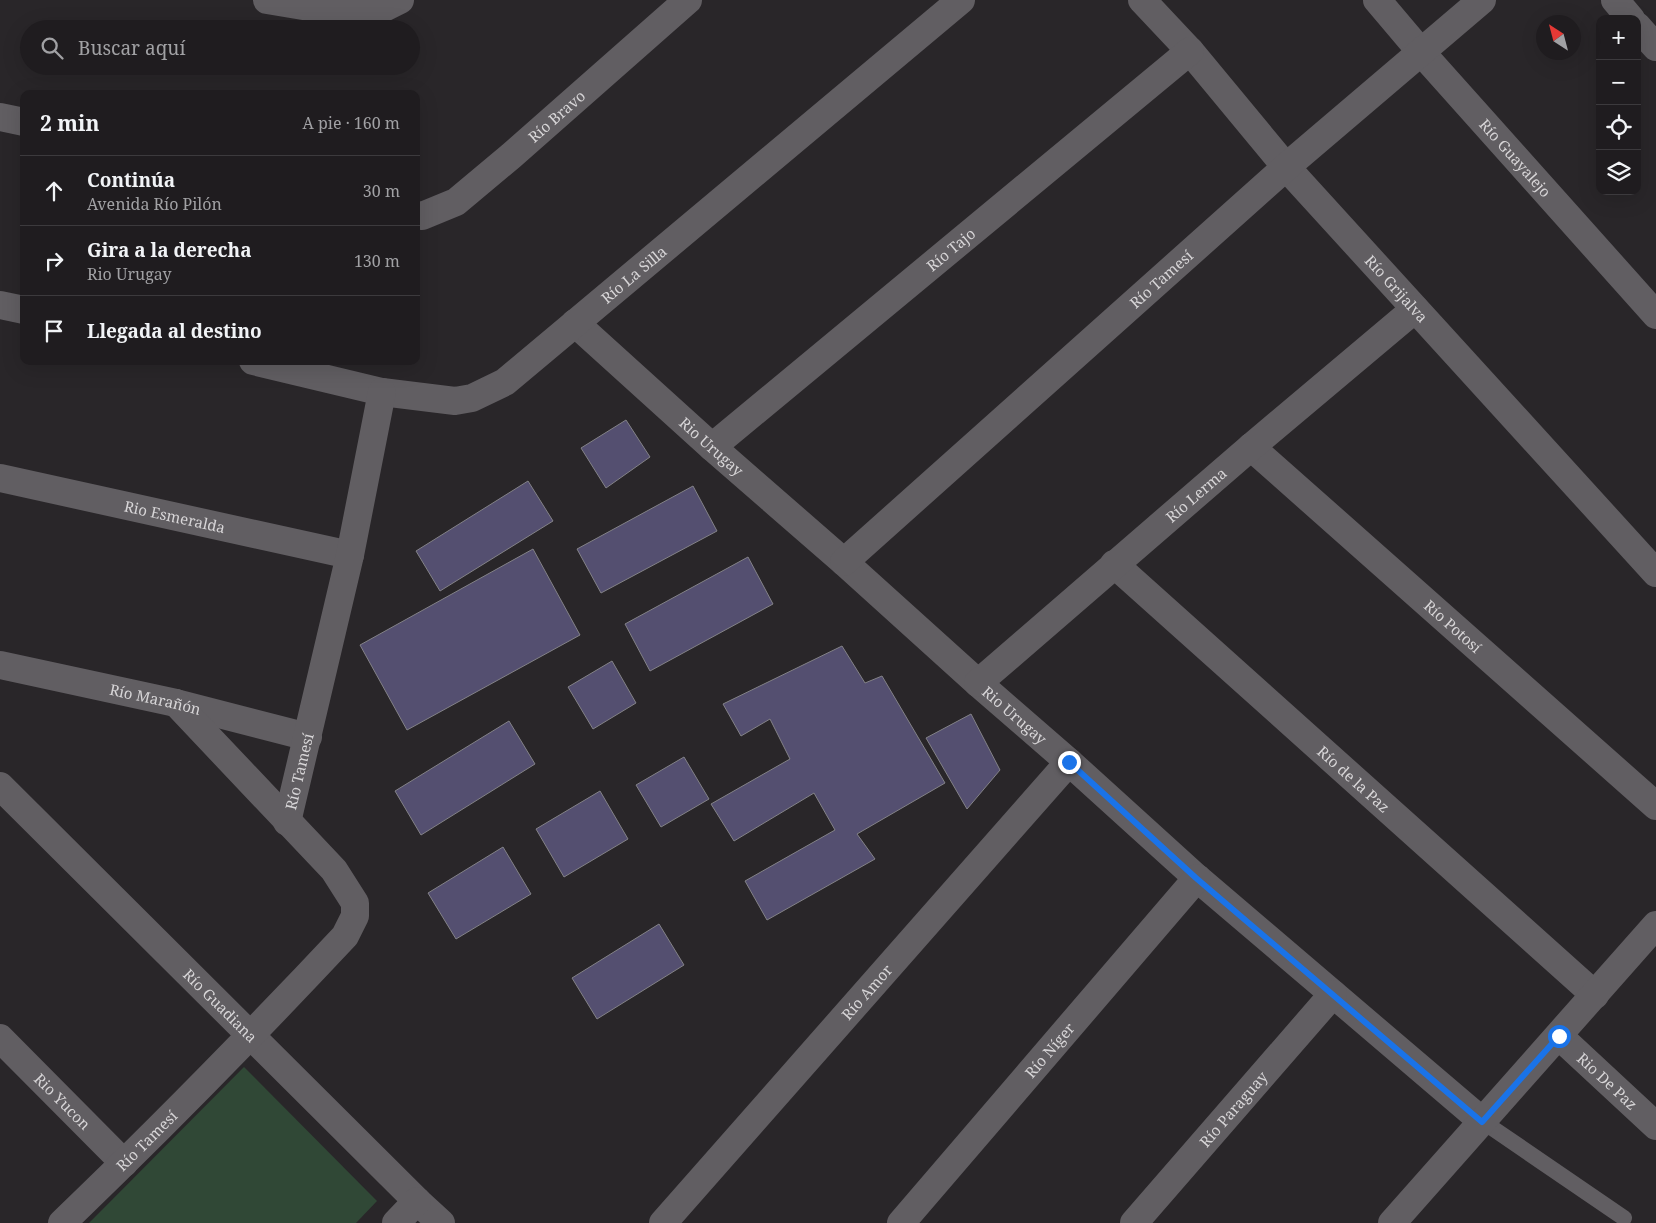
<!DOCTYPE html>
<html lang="es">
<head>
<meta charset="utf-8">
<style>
	body { margin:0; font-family:"Noto Serif",serif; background:#2c292c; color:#f1f3f6 }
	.controls { position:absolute; right:15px; top:15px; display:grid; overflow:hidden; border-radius:10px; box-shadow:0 5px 20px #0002 }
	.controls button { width:45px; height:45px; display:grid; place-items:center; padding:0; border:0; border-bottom:1px solid #3c3a3d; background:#1f1c1f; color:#f1f3f6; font:25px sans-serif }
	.compass { position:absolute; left:1536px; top:15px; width:45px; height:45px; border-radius:50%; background:#1f1c1f; box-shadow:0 5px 20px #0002; rotate:324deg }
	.stop { position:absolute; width:15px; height:15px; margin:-11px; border:4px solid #1a73e8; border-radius:50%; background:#fff }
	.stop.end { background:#1a73e8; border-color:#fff; box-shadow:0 1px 5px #0008 }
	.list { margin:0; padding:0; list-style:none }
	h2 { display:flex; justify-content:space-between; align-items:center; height:65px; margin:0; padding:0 20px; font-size:21px }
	h2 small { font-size:16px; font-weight:400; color:#a1a1a4 }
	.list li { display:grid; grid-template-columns:32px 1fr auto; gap:15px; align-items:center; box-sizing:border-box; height:70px; padding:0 20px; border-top:1px solid #3c3a3d }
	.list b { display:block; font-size:19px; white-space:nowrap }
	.list p { margin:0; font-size:16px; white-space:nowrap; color:#a1a1a4 }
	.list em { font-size:16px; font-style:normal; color:#a1a1a4 }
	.icon { flex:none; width:28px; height:28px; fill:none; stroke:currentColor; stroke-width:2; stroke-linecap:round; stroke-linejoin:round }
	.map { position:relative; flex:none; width:1656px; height:1223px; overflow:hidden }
	.search { position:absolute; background:#1f1c1f; box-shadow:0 5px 20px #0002; left:20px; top:20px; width:400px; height:55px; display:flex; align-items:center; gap:12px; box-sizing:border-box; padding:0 18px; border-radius:28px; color:#a1a1a4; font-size:19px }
	.panel { position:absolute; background:#1f1c1f; box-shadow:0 5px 20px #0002; left:20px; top:90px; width:400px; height:275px; border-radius:10px }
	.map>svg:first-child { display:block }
	.green { fill:#304836 }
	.building { fill:#544f70; stroke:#838287 }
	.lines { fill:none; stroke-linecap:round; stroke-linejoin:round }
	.service { stroke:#615e62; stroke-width:16 }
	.minor { stroke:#615e62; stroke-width:28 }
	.secondary { stroke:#615e62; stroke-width:28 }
	.route { stroke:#1a73e8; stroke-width:6 }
	.labels { text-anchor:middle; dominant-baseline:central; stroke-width:4; stroke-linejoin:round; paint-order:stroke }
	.street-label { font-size:15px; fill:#d7d5d7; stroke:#292629 }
</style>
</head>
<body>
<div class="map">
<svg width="1656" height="1223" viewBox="0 0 1656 1223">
	<rect width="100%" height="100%" fill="#292629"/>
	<!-- green -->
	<polygon class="green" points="244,1067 377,1201 356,1223 89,1223"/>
	<!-- building -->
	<g class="building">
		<polygon points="626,420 650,457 606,488 581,448"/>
		<polygon points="528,481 553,521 440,591 416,551"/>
		<polygon points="693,486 717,531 601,593 577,549"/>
		<polygon points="533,549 580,635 407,730 360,645"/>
		<polygon points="748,557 773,604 650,671 625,624"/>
		<polygon points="842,646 865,683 882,676 945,783 857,834 875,859 767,920 745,881 835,830 814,793 734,841 711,804 790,759 770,719 741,736 723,704"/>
		<polygon points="612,661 636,703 593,729 568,687"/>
		<polygon points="971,714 1000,770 967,809 926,738"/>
		<polygon points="509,721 535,764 421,835 395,791"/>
		<polygon points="684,757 709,799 661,827 636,785"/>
		<polygon points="600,791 628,839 564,877 536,829"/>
		<polygon points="503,847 531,894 456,939 428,893"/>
		<polygon points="659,924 684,965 597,1019 572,978"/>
	</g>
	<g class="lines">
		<!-- service -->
		<polyline class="service" points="1482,1121 1624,1218"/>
		<!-- minor -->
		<g class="minor">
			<polyline points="267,0 339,12 378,11 400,0"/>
			<path id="s1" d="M1142,0L1190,51L1286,167L1656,573"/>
			<path id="s2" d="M1377,0L1421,52L1656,315"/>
			<polyline points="1615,0 1631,19"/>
			<polyline points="1637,26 1656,47"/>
			<polyline points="0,117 24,122"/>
			<path id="s3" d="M416,215L422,216L456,202L511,156L688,0"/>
			<polyline points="0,305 24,310"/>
			<path id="s4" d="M575,323L712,447L844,562L978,683L1069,762L1197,878L1482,1121"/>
			<path id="s5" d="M253,361L382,392L455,401L472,398L505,382L961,0"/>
			<path id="s6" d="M712,447L1190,51"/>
			<path id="s7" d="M1251,447L1656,806"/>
			<path id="s8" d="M0,478L350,555"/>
			<path id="s9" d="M844,562L1286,167L1482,0"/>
			<path id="s10" d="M1114,564L1595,995"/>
			<path id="s11" d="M0,665L176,703L308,737"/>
			<path id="s12" d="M978,683L1251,447L1415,309"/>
			<path id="s13" d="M0,786L417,1201L441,1223"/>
			<path id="s14" d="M287,822L350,555L382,392"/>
			<path id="s15" d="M1559,1036L1656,1126"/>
			<path id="s16" d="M0,1038L124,1163"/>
			<path id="s17" d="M62,1223C159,1130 253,1034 345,936L355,916V903L334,870L176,703"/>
			<polyline points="396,1223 417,1201"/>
			<path id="s18" d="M663,1223L1069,762"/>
			<path id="s19" d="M901,1223L1197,878"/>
			<path id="s20" d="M1134,1223L1333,994"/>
		</g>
		<!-- secondary -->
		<polyline class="secondary" points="1392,1223 1656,925"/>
	</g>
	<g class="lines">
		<!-- route -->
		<polyline class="route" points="1069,762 1196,878 1482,1122 1559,1036"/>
	</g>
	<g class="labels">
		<!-- street labels -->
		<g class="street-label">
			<text stroke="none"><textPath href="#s3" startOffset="175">Río Bravo</textPath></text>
			<text stroke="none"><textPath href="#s2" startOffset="210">Río Guayalejo</textPath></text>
			<text stroke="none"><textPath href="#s6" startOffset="310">Río Tajo</textPath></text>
			<text stroke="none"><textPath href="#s5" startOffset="428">Río La Silla</textPath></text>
			<text stroke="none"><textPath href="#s9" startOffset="425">Río Tamesí</textPath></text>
			<text stroke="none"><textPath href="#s1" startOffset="385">Río Grijalva</textPath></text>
			<text stroke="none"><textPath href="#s4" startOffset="184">Rio Urugay</textPath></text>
			<text stroke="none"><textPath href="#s12" startOffset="288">Río Lerma</textPath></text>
			<text stroke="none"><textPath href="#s8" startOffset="179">Rio Esmeralda</textPath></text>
			<text stroke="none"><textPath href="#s7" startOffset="270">Río Potosí</textPath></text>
			<text stroke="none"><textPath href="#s11" startOffset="159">Río Marañón</textPath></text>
			<text stroke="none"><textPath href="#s4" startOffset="589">Rio Urugay</textPath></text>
			<text stroke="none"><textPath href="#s14" startOffset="52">Río Tamesí</textPath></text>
			<text stroke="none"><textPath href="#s10" startOffset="322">Río de la Paz</textPath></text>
			<text stroke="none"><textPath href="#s18" startOffset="308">Río Amor</textPath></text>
			<text stroke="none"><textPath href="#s13" startOffset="311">Río Guadiana</textPath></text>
			<text stroke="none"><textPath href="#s19" startOffset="228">Río Níger</textPath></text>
			<text stroke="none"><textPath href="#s15" startOffset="66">Rio De Paz</textPath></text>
			<text stroke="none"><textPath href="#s16" startOffset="89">Rio Yucon</textPath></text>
			<text stroke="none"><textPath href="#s20" startOffset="151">Río Paraguay</textPath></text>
			<text stroke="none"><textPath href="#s17" startOffset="118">Río Tamesí</textPath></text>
		</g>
	</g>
</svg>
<div class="controls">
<button>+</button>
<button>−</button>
<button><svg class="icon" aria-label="locate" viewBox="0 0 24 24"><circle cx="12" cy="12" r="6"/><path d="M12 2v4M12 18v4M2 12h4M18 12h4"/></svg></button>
<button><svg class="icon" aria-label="layers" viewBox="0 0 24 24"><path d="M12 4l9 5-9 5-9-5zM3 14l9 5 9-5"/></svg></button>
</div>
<svg class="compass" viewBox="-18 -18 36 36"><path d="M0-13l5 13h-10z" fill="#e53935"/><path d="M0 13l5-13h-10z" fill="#a1a1a4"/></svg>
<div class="stop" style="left:1559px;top:1036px"></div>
<div class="stop end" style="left:1069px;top:762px"></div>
<div class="search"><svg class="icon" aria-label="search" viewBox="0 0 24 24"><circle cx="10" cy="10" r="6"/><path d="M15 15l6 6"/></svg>Buscar aquí</div>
<section class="panel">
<h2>2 min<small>A pie · 160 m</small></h2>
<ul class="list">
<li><svg class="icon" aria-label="ahead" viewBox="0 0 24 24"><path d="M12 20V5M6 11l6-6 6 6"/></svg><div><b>Continúa</b><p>Avenida Río Pilón</p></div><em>30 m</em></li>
<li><svg class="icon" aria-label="right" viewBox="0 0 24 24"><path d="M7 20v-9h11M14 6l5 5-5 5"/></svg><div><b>Gira a la derecha</b><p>Rio Urugay</p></div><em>130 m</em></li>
<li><svg class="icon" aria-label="arrive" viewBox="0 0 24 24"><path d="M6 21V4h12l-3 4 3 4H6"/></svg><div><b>Llegada al destino</b></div></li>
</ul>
</section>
</div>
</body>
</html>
